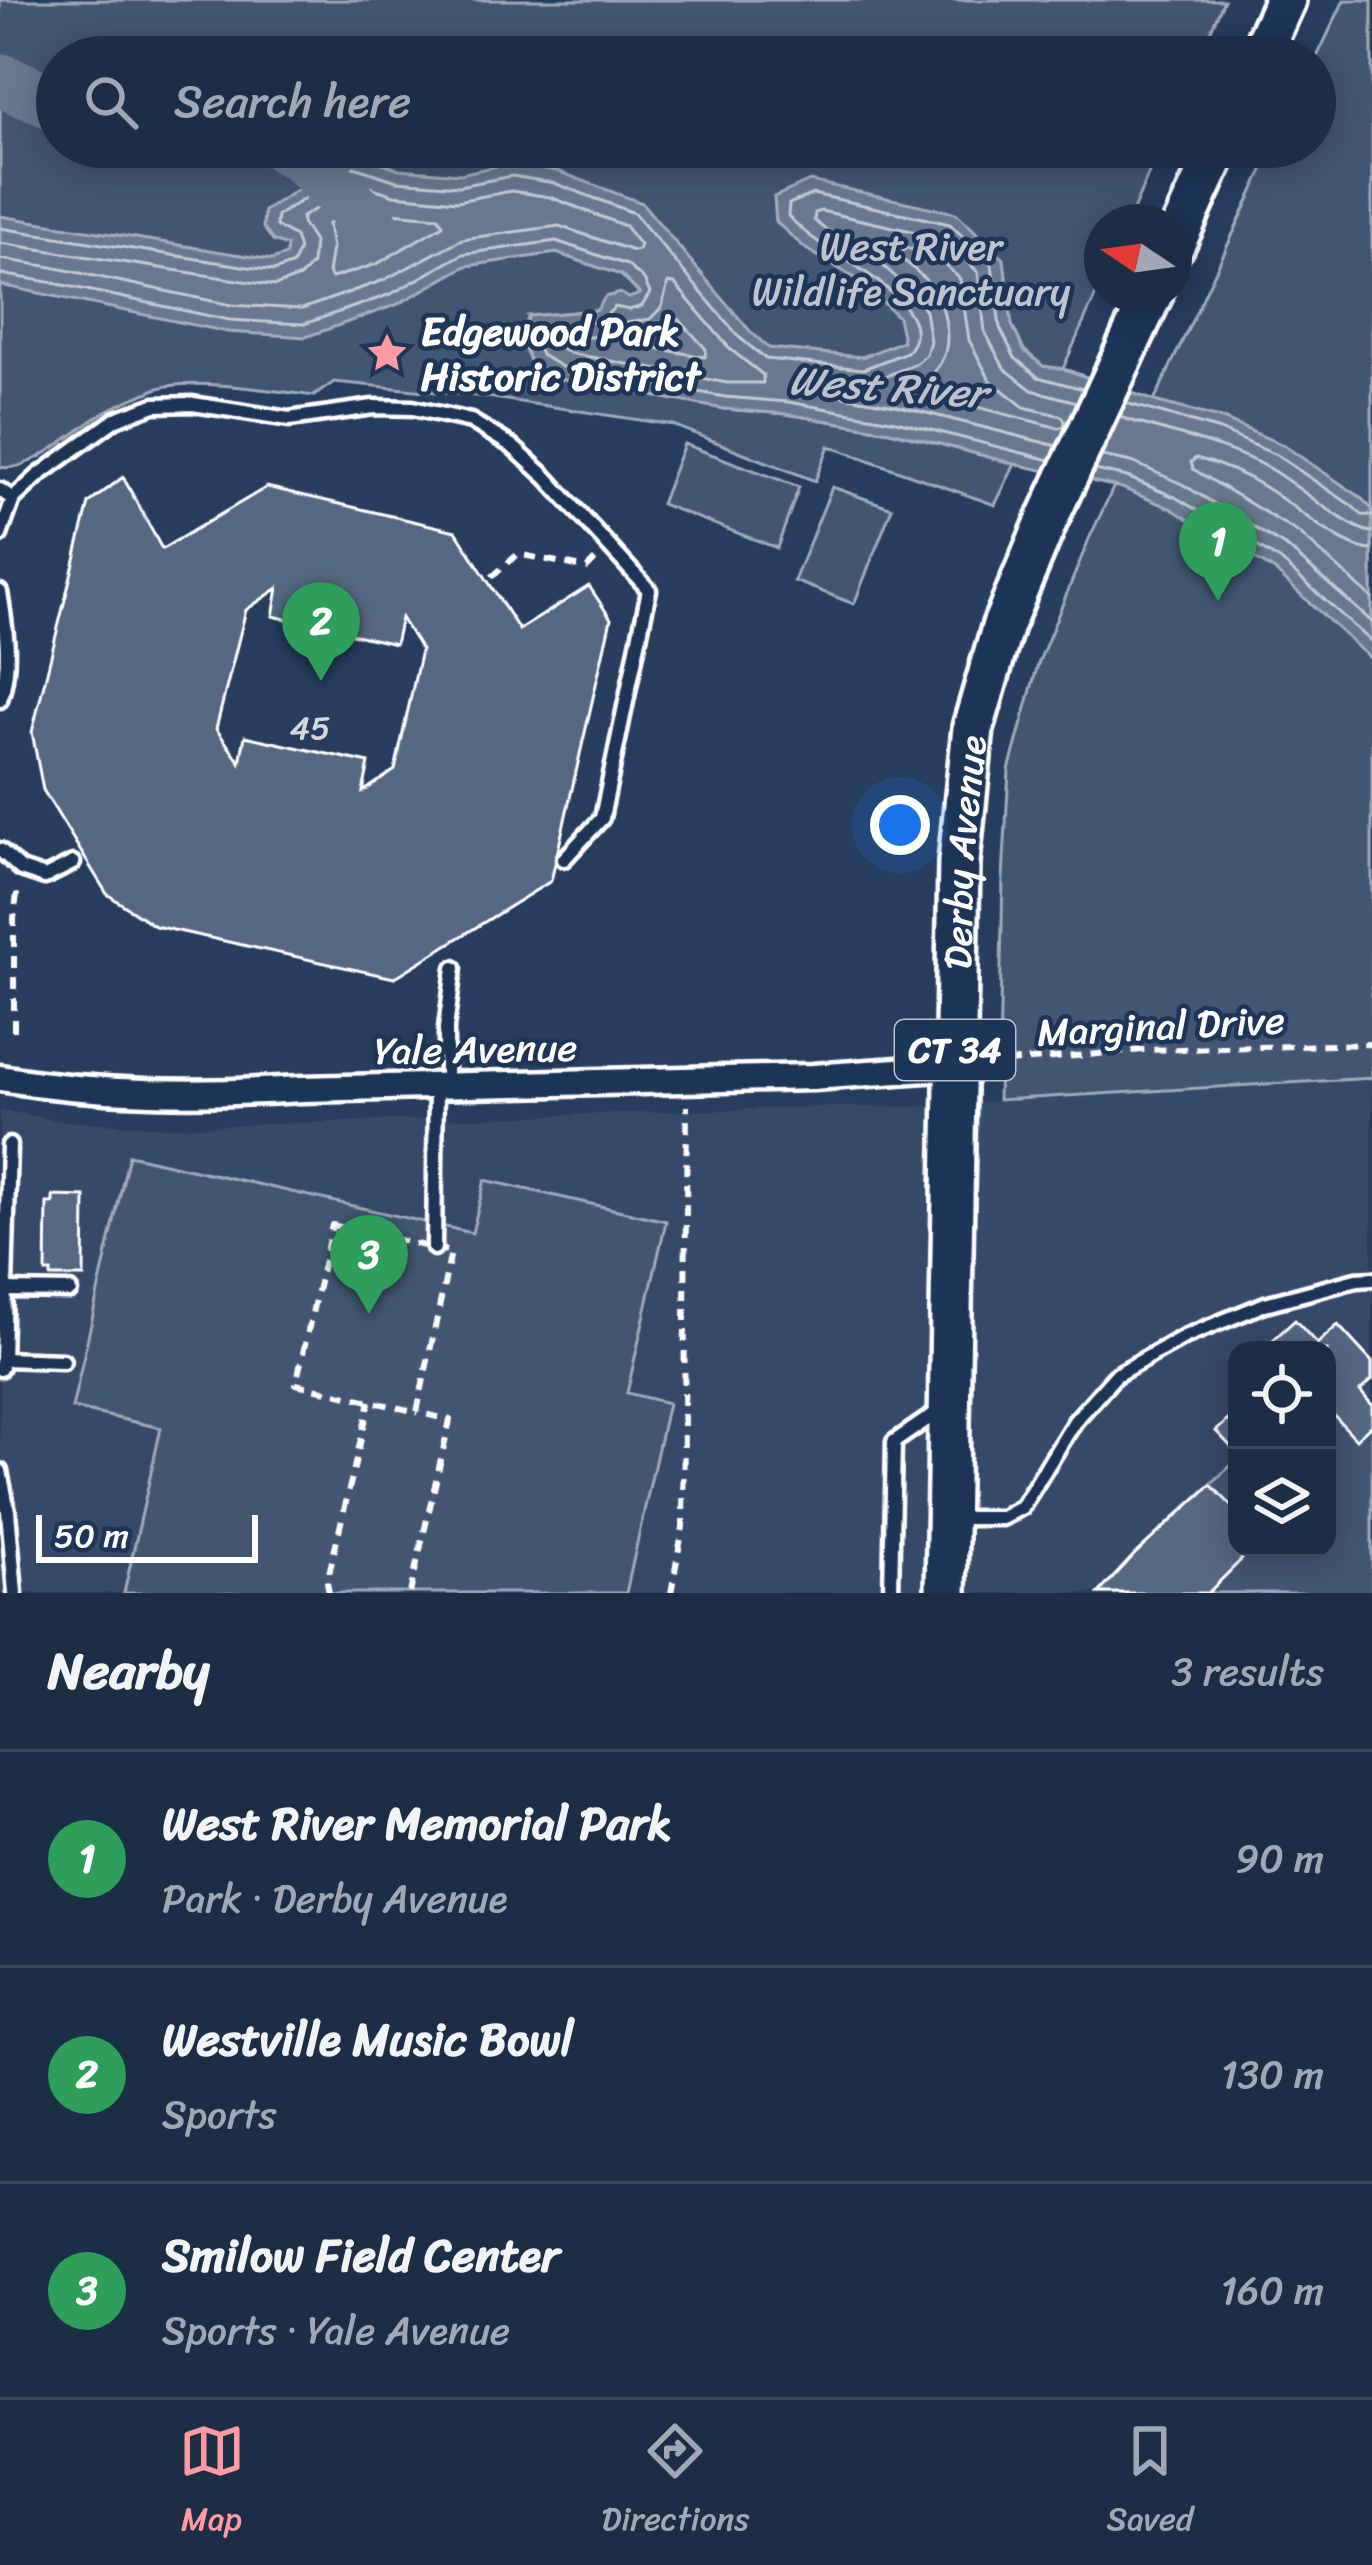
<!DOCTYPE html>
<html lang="en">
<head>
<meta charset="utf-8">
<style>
	body { margin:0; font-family:Sriracha,sans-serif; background:#25364d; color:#f1f3f6 }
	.controls { position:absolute; right:36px; bottom:36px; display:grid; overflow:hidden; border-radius:24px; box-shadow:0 6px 30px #0003 }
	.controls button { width:108px; height:108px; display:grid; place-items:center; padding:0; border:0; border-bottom:3px solid #3a4a5f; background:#1c2e46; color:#f1f3f6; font:60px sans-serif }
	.compass { position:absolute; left:1084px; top:204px; width:108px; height:108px; border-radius:50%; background:#1c2e46; box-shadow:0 6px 30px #0003; rotate:283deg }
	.scale { position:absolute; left:36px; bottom:30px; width:222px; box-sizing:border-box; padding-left:12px; border:6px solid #fff; border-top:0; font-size:33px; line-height:42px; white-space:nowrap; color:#fff; -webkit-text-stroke:9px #1d3557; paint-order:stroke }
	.you { position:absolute; left:900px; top:825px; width:42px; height:42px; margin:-30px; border:9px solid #fff; border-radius:50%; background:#1a73e8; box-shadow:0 0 0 18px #1a73e833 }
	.badge { display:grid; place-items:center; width:78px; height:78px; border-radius:50%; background:#ff9aa2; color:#fff; font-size:39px; font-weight:700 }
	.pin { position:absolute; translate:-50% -99px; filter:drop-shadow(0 3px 6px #0008) }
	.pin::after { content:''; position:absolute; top:63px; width:42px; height:36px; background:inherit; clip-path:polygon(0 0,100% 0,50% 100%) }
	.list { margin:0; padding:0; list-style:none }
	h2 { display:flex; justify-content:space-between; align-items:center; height:156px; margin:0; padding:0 48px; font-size:51px }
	h2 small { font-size:39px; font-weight:400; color:#a0a8b3 }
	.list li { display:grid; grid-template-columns:78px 1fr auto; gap:36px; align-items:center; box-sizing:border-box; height:216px; padding:0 48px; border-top:3px solid #3a4a5f }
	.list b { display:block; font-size:45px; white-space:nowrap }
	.list p { margin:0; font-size:39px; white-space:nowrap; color:#a0a8b3 }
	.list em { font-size:39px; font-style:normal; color:#a0a8b3 }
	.icon { flex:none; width:66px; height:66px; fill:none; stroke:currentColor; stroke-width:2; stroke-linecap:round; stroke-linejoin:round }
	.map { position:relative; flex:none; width:1372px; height:1593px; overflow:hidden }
	.search { position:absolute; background:#1c2e46; box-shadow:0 6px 30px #0003; left:36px; right:36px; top:36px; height:132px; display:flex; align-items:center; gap:30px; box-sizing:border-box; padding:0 42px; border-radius:66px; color:#a0a8b3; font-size:45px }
	.sheet { height:804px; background:#1c2e46 }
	nav { display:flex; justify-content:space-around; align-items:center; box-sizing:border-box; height:168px; border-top:3px solid #3a4a5f; background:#1c2e46; font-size:33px; color:#a0a8b3 }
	nav a { display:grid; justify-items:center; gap:6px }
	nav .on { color:#ff9aa2 }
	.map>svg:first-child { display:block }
	.built { fill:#344a68; fill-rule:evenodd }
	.green { fill:#425672; stroke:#a0aab8; stroke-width:3 }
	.water { fill:#67788e; stroke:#a4aebb; stroke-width:3 }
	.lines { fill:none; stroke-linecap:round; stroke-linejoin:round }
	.shore { stroke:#c2c9d2; stroke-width:3 }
	.river { stroke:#67788e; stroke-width:54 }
	.building { fill:#556781; stroke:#fff; stroke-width:3; fill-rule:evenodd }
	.service-casing { stroke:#fff; stroke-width:21 }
	.minor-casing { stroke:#fff; stroke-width:33 }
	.trunk-casing { stroke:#fff; stroke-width:48 }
	.path { stroke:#fff; stroke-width:6; stroke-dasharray:12 9; stroke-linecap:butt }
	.service { stroke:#1d3557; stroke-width:12 }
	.minor { stroke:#1d3557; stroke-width:24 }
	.trunk { stroke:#1d3557; stroke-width:39 }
	.labels { text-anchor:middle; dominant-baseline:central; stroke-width:9; stroke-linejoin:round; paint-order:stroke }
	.number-label { font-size:33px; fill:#d4d9e0 }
	.shield { fill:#1d3557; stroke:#bbc2cd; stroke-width:3 }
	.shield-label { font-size:36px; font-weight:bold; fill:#fff }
	.park-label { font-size:39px; fill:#bdc4ce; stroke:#1d3557 }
	.poi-label { font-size:39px; font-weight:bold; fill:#fff; stroke:#1d3557; text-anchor:start }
	.street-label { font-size:39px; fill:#fff; stroke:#1d3557 }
	.water-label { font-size:42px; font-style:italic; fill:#bbc2cc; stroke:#1d3557 }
</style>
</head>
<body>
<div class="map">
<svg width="1372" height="1593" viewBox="0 0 1372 1593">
	<rect width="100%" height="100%" fill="#263d5e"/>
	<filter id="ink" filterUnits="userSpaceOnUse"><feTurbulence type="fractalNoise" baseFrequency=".00833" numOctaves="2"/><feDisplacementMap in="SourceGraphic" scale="24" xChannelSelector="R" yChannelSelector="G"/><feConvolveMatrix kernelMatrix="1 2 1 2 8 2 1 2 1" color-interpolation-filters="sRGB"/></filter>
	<g filter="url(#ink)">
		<!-- built -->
		<path class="built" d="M1372,1078V1593H0V1110L64,1121L169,1127L821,1107H904ZM1237,1350H1327V1548H1237Z"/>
		<!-- green -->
		<g class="green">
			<polygon points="0,0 1224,0 1199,57 57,57 57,147 1160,147 1128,222 1102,222 1102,281 1046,407 790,383 633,249 525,208 286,284 0,234"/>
			<polygon points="1344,0 1372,0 1372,1078 998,1100 1003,877 1009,770 1038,664 1089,539 1274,147 1315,147 1315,61"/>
			<path d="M556,253L621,275L640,295L597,310L529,316L660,396L724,409L786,414L890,431L1015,464L995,505L829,446L815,481L673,425L487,397L334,382L314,396C277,391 188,377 156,389C139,396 120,403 105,412C78,428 30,474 0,467V285L47,294L396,305L466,266Z"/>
			<polygon points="684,444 799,487 777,548 661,504"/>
			<polygon points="832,487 892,508 854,604 794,581"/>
			<polygon points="129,1155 472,1233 485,1180 666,1221 627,1393 668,1403 626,1593 124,1593 161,1428 72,1408"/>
			<polygon points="1338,1325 1372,1362 1372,1380 1360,1391 1372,1405 1372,1593 1099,1593 1135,1554 1237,1460 1237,1548 1327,1548 1327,1350 1262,1350 1317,1344"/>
		</g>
		<!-- water -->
		<polygon class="water" points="354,153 399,169 460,174 511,163 557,171 642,203 749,330 769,348 862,357 903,341 898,317 860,281 806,249 776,222 774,197 810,181 956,213 1004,259 1012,325 1024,350 1043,366 1064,369 1158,402 1223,419 1283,445 1359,496 1372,509 1372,660 1275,571 1170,508 1122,488 1015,464 890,431 786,414 724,409 559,379 531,363 520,338 529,316 597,310 605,297 620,293 629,298 640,294 621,275 557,253 466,266 396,305 306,337 228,332 0,285 0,216 272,260 286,255 287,246 273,241 263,227 264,211"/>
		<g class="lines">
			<!-- shore -->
			<g class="shore">
				<polygon points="362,203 390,213 439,217 443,225 377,264 332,278 328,273 332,248 328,224"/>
				<path d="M0,228L274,271L293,264L299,249L295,237L276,226L277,216L354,167L397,181L459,186L512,176L554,183L634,213L740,338L766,359L863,369L907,352C945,311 843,259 817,241C806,234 797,225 788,216L789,204L813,194L950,224L992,265L1000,328L1015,358L1038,377L1083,389"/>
				<polyline points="0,243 275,286 300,277 312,264 314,242 302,223 302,217 358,183 394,195 457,201 511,191 550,197 625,226 640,245 638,250 633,251 559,226 462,239 384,280 302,309 231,305 52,267 0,259"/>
				<path d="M906,248L934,254L960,279L969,340L990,380L1024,407L1062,416L1065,421L1064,426L1059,428L919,392V384C944,368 951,348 945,319C943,309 941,300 936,292C927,279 913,268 901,258V252Z"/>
				<polyline points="0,274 49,282 229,320 304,324 391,294 463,254 556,241 627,265 644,280 650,293 642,306 629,310 615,307 600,321 538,328 534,338 541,355 562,367 725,397 788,402 892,420 1050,460"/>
				<polygon points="668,283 675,284 730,349 763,375 763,383 727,383 569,353 561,348 560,342 564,339 604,336 621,324 650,319 662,307"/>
				<polygon points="679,319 706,349 705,357 650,347 651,339"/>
				<polyline points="1126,403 1220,430 1276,455 1351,505 1362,515 1372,516"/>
				<path d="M1120,417C1170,434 1223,443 1270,469C1295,483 1349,530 1372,532"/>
				<polyline points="1057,446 895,405 809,390 808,384 812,380 872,382 917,363 926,355 930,341 925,311 917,297 875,258 822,227 814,220 815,213 821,211 943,238 978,272 985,332 1004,368 1032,390 1077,402"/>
				<polyline points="1102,456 1132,462 1182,484 1288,548 1372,622"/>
				<polyline points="1095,470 1127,477 1175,497 1280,560 1372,642"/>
				<path d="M1372,550C1342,549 1294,505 1266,488C1246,475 1219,464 1196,458L1191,462L1193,469L1299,533L1372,598"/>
			</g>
			<!-- river -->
			<g class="river">
				<polyline points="0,80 57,104"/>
				<polyline points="285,147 299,154 372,225"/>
			</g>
		</g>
		<!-- building -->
		<g class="building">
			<path d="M123,477L162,549L267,487L456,531L519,630L589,586L611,619L551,881L394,978L155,926L107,894L43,790L32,732L89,503ZM278,588L273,616L395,644L401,618L421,650L395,770L363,792L369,763L245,736L240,762L216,729L246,610Z"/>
			<polygon points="53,1196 85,1197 84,1277 51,1277 51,1272 46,1272 47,1203 53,1203"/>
			<polygon points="1295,1320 1317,1344 1338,1325 1372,1362 1372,1380 1360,1391 1372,1405 1372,1424 1356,1439 1327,1408 1327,1350 1262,1350"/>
			<polygon points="1237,1412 1237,1453 1216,1431"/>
			<polygon points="1211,1485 1237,1511 1237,1548 1253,1548 1208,1593 1099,1593 1135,1554"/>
		</g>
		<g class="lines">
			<!-- service casing -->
			<g class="service-casing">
				<g id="service">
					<polyline points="0,490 13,499 0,535"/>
					<polyline points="13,499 39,475 116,419 154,405 193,404 289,419 373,407 413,408 471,421 512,446 546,477 649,590 602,818 564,859"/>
					<path d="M0,592C6,630 12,663 0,700"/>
					<polyline points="0,850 21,869 45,877 73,863"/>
					<polyline points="446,1085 446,1028 454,968"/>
					<polyline points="434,1248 436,1087"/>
					<polyline points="5,1290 70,1291"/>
					<polyline points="3,1359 63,1361"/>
					<polyline points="0,1369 3,1359 9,1145"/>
					<polyline points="0,1471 8,1511 15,1593"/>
					<polyline points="955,1518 1002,1518 1022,1507 1075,1421 1116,1375 1184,1337 1265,1304 1356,1280 1372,1279"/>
					<polyline points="891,1593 894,1442 942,1409"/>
				</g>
			</g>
			<!-- minor casing -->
			<g class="minor-casing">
				<path id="minor" d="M0,1078C100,1095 201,1095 302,1089L813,1077L954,1067"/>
			</g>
			<!-- trunk casing -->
			<g class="trunk-casing">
				<g id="trunk">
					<polyline points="1259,57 1285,0"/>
					<polyline points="1174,245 1219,147"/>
					<path id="s1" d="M946,1593L959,862L973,728L1003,625L1047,520L1152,294"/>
				</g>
			</g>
			<!-- path -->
			<g class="path">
				<polyline points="492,577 518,554 587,568 595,560"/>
				<polyline points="14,1031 14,919 18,885"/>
				<polyline points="986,1064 1143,1050 1372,1044"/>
				<polygon points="332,1225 451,1252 417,1412 296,1384"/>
				<polyline points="329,1593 327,1582 370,1401"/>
				<polyline points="410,1593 450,1420 417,1412"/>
				<polyline points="671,1593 683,1527 687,1106"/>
			</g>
			<!-- service -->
			<use href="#service" class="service"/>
			<!-- minor -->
			<use href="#minor" class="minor"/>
			<!-- trunk -->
			<use href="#trunk" class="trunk"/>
		</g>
	</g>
	<!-- icons -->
	<defs>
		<g id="sight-bare" transform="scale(3.24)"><path d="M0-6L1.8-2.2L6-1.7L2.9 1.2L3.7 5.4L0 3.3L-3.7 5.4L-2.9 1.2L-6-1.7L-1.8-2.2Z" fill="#ff9aa2" stroke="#1d3557" stroke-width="2.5" paint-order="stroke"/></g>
	</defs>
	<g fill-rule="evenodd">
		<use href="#sight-bare" x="387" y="353"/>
	</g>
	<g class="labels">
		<!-- number labels -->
		<g class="number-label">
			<text x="310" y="728">45</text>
		</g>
		<!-- shield labels -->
		<rect class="shield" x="895" y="1020" width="120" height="60" rx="9"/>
		<g class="shield-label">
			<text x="955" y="1050">CT 34</text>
		</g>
		<!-- park labels -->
		<g class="park-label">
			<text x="911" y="246">West River<tspan x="911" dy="45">Wildlife Sanctuary</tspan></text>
		</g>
		<!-- poi labels -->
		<g class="poi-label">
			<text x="421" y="331">Edgewood Park<tspan x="421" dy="45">Historic District</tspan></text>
		</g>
		<!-- street labels -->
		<g class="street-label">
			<text stroke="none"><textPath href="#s1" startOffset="741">Derby Avenue</textPath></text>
			<text transform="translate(1161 1026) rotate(-3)">Marginal Drive</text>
			<text transform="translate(476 1049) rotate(-1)">Yale Avenue</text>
		</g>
		<!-- water labels -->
		<g class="water-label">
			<text transform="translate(887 387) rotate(4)">West River</text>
		</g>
	</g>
</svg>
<div class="controls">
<button><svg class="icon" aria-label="locate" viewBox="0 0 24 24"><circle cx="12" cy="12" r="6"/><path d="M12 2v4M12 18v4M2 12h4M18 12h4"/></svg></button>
<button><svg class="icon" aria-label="layers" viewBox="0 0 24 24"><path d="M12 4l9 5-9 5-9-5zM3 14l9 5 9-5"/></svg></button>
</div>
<svg class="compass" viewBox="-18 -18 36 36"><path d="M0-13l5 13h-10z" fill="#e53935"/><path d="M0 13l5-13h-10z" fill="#a0a8b3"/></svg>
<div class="scale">50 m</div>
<div class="you"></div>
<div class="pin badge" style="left:1218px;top:601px;background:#2e9e5b">1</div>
<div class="pin badge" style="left:321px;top:681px;background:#2e9e5b">2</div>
<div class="pin badge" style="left:369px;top:1314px;background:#2e9e5b">3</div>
<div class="search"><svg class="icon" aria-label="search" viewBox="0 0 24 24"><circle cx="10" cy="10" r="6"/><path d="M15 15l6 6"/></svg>Search here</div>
</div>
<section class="sheet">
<h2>Nearby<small>3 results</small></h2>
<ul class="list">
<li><span class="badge" style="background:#2e9e5b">1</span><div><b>West River Memorial Park</b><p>Park · Derby Avenue</p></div><em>90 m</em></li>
<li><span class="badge" style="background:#2e9e5b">2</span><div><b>Westville Music Bowl</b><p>Sports</p></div><em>130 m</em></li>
<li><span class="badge" style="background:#2e9e5b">3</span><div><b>Smilow Field Center</b><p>Sports · Yale Avenue</p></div><em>160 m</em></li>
</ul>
</section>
<nav>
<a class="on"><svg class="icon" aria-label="map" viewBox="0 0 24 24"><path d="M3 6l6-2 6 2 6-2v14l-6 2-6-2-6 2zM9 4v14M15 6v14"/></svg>Map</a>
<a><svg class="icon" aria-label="directions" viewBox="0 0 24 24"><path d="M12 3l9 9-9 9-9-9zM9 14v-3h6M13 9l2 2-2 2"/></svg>Directions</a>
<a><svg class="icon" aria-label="saved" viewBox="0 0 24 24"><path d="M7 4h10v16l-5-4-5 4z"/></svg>Saved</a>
</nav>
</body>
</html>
